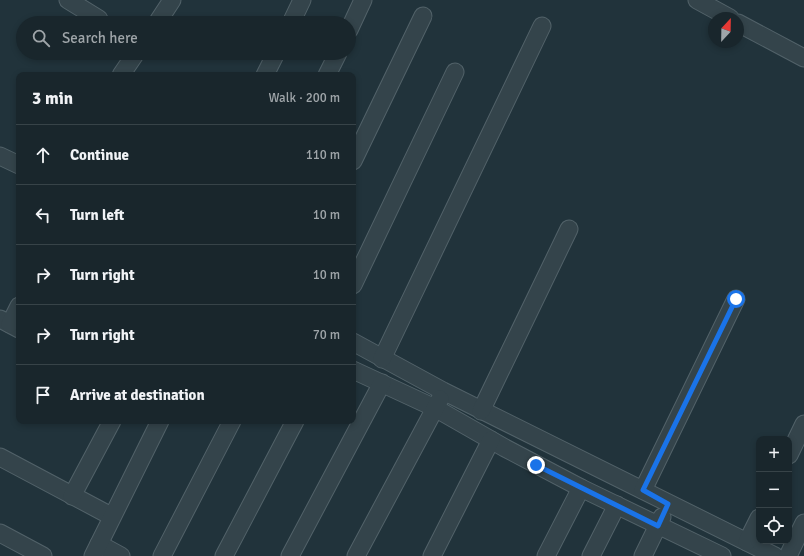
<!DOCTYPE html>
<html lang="en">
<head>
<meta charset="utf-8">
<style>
	body { margin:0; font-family:Signika,sans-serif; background:#263238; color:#f1f3f6 }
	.controls { position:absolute; right:12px; bottom:12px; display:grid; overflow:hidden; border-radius:8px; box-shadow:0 2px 6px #0003 }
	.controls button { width:36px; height:36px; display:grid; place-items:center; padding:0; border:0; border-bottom:1px solid #374348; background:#19262c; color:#f1f3f6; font:20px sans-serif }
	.compass { position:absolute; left:708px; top:12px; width:36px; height:36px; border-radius:50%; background:#19262c; box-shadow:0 2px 6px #0003; rotate:22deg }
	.stop { position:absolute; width:12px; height:12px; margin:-9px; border:3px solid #1a73e8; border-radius:50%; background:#fff }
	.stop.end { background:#1a73e8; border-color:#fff; box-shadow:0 1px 4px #0008 }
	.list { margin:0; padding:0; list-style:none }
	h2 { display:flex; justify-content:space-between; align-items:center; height:52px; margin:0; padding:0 16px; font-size:17px }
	h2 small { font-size:13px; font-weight:400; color:#9fa5a9 }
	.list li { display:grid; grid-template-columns:26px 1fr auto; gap:12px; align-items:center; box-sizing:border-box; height:60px; padding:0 16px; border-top:1px solid #374348 }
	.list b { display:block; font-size:15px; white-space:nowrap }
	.list em { font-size:13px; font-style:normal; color:#9fa5a9 }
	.icon { flex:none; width:22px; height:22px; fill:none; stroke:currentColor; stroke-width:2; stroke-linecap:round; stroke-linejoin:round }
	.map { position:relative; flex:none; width:804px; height:556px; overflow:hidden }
	.search { position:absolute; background:#19262c; box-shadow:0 2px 6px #0003; left:16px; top:16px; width:340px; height:44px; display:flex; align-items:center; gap:10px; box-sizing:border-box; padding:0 14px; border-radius:22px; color:#9fa5a9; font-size:15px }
	.panel { position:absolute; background:#19262c; box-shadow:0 2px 6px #0003; left:16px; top:72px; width:340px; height:352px; border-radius:8px }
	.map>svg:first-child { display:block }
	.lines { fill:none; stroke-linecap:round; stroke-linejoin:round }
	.minor-casing { stroke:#526269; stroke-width:19 }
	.minor { stroke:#34444b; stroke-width:17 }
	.route { stroke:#1a73e8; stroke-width:5 }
</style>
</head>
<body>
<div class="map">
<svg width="804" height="556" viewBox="0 0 804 556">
	<rect width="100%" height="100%" fill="#21333b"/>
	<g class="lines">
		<!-- minor casing -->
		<g class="minor-casing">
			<g id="minor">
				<polyline points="68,0 99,19"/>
				<polyline points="697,0 730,18"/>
				<polyline points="157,23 172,0"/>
				<polyline points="291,23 302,0"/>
				<polyline points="738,23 804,58"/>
				<polyline points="349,30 363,0"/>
				<polyline points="121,75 136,53"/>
				<polyline points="265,75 276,53"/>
				<polyline points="327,75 338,53"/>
				<polyline points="0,156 19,165"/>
				<polyline points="353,161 423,16"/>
				<polyline points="353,285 455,72"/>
				<polyline points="0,319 19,329"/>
				<polyline points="10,324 19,306"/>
				<polyline points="353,342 443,391 775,556"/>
				<polyline points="382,359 542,26"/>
				<polyline points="353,370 435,408 505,448 581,488 722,556"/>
				<polyline points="481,411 569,229"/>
				<polyline points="789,455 804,424"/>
				<polyline points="0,457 111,516"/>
				<polyline points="643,490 736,299"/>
				<polyline points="72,496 112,421"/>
				<polyline points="0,533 43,556"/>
				<polyline points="747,542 759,518"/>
				<polyline points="99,544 121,556"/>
				<polyline points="93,556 160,421"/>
				<polyline points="162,556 232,421"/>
				<polyline points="224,556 295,421"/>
				<polyline points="290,556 382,383"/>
				<polyline points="356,556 440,399"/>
				<polyline points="432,556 491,440"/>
				<polyline points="546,556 581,488"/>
				<polyline points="591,556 617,505"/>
				<polyline points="643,556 662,517"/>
				<polyline points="788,556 804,523"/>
			</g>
		</g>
		<!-- minor -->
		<use href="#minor" class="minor"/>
	</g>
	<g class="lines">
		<!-- route -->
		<polyline class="route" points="536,465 658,526 668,504 643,490 736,299"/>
	</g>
</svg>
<div class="controls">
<button>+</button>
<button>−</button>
<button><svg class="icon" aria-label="locate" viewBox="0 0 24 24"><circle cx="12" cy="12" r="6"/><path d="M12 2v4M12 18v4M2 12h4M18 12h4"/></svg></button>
</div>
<svg class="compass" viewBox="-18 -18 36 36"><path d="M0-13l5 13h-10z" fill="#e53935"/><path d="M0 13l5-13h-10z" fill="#9fa5a9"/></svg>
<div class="stop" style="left:736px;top:299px"></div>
<div class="stop end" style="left:536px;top:465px"></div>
<div class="search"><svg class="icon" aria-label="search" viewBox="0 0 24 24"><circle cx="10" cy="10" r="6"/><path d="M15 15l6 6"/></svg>Search here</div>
<section class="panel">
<h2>3 min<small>Walk · 200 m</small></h2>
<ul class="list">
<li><svg class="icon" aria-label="ahead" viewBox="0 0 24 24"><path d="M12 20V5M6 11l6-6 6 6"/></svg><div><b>Continue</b></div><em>110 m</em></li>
<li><svg class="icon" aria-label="left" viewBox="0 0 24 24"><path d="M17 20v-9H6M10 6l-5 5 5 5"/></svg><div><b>Turn left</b></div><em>10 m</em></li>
<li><svg class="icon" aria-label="right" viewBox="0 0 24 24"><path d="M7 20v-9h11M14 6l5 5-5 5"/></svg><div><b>Turn right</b></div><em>10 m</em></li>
<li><svg class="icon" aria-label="right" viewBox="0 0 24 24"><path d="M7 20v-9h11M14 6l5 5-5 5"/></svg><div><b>Turn right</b></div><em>70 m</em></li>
<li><svg class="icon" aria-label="arrive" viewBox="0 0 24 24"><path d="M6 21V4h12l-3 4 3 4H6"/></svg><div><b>Arrive at destination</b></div></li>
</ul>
</section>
</div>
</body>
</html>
